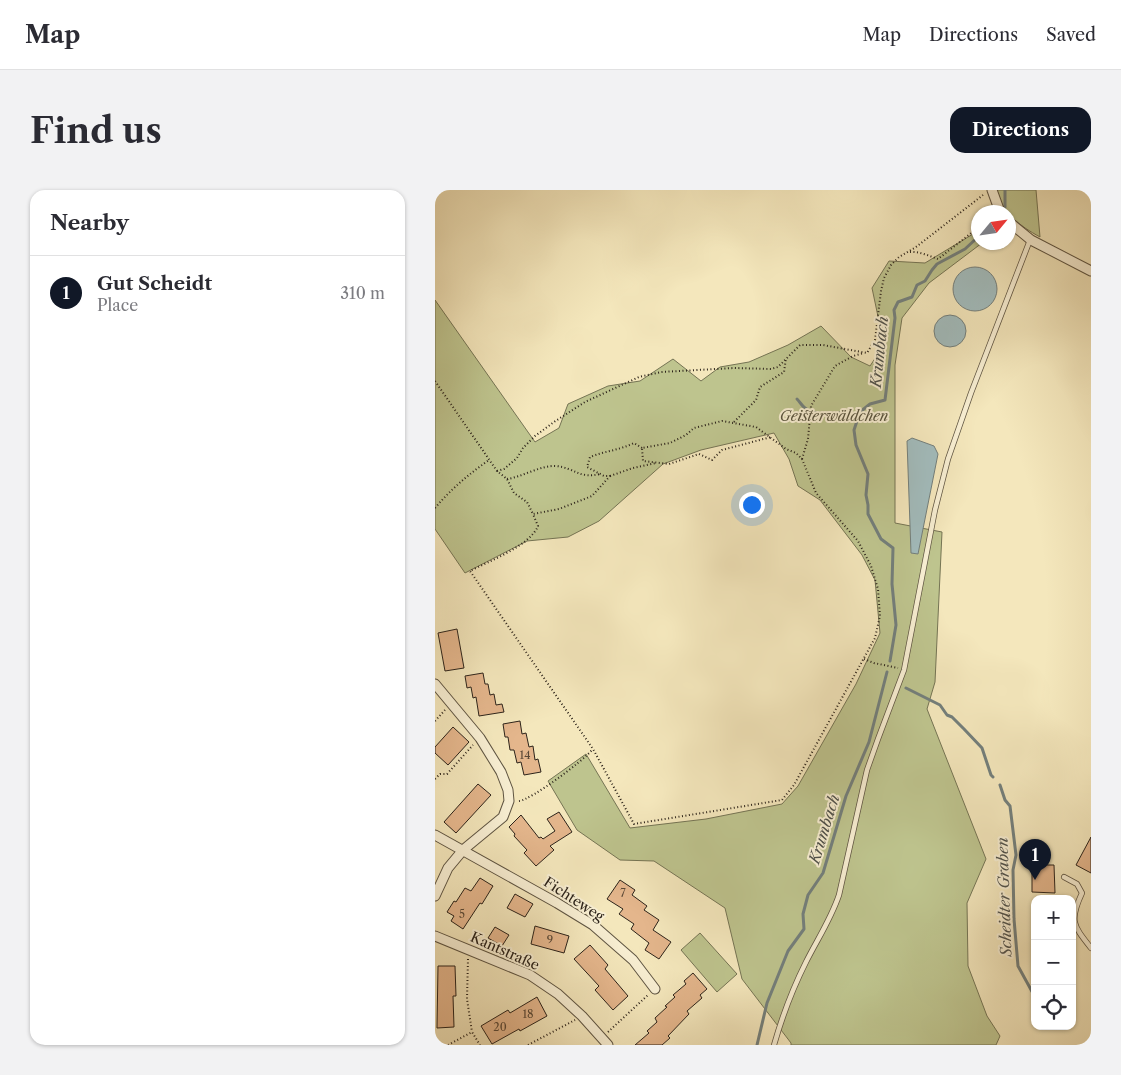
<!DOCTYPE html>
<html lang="en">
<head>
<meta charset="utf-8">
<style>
	body { margin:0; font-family:"Libre Caslon Text",serif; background:#f2f2f3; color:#2b2b33 }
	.controls { position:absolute; right:15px; bottom:15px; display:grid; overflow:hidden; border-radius:10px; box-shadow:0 1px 4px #0004 }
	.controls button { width:45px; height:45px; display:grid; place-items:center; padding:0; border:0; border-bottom:1px solid #e1e1e2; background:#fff; color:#2b2b33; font:25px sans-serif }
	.compass { position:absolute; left:536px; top:15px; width:45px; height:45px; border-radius:50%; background:#fff; box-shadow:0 1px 4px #0004; rotate:61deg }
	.you { position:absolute; left:316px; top:314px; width:18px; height:18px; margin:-12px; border:4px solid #fff; border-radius:50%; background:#1a73e8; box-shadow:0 0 0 8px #1a73e833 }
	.badge { display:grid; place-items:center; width:32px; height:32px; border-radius:50%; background:#111827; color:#fff; font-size:16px; font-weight:700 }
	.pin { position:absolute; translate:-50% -41px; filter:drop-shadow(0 1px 2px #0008) }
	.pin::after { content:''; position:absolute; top:26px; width:18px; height:15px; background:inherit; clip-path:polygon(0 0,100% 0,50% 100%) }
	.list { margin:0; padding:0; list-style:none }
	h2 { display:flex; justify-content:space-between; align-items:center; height:65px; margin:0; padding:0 20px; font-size:21px }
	h2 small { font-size:16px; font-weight:400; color:#7c7c81 }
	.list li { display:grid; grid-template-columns:32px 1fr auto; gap:15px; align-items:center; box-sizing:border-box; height:75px; padding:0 20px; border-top:1px solid #e1e1e2 }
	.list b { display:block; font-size:19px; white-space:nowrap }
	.list p { margin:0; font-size:16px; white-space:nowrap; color:#7c7c81 }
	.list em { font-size:16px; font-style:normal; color:#7c7c81 }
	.icon { flex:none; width:28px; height:28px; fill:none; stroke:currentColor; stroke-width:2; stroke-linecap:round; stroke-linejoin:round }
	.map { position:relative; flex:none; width:656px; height:855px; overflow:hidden; border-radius:15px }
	header { display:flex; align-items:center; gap:30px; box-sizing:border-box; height:70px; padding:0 25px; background:#fff; border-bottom:1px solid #e1e1e2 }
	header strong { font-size:24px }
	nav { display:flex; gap:28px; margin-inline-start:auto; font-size:18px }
	.intro { display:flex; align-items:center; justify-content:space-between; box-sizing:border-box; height:120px; padding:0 30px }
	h1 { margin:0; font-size:35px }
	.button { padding:12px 22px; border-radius:15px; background:#111827; color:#fff; font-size:18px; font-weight:700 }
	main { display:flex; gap:30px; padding:0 30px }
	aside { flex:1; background:#fff; border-radius:15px; box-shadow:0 1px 4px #0004 }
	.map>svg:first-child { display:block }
	.green { fill:#bec48e; stroke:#757454 }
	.water { fill:#a2bcbd; stroke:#737f7c }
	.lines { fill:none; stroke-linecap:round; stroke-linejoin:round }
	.stream { stroke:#737f7c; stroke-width:3 }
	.building { fill:#e4b68c; stroke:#2c231a }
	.service-casing { stroke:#5e5442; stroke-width:6 }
	.minor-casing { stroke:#5e5442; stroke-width:11 }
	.path { stroke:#2c231a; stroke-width:2; stroke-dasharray:1 2.5; stroke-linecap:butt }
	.service { stroke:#f8efd3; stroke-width:4.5 }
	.minor { stroke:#f8efd3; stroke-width:9 }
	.labels { text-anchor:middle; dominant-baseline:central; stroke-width:4; stroke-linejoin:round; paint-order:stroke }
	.number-label { font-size:11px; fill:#5a4836 }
	.park-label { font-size:14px; font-style:italic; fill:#58533d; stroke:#f8efd3 }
	.street-label { font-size:14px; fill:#2c231a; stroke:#f8efd3 }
	.water-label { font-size:15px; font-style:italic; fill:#4f514b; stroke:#f8efd3 }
</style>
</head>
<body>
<header>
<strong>Map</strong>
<nav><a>Map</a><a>Directions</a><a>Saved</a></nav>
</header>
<div class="intro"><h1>Find us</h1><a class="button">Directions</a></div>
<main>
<aside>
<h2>Nearby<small></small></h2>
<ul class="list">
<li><span class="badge">1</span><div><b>Gut Scheidt</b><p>Place</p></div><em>310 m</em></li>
</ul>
</aside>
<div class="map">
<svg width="656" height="855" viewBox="0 0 656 855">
	<rect width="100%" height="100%" fill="#f4e7bc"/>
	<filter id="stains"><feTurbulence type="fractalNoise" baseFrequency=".004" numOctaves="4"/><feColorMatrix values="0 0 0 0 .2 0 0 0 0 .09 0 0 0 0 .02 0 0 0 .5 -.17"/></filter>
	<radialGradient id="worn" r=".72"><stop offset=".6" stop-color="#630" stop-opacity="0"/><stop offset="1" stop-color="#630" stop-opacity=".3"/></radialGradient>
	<!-- green -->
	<g class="green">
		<path d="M561,0H601L605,47C585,36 567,23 561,0Z"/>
		<polygon points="543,41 544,52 547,53 494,93 467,128 460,175 460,333 507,342 500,492 492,519 551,669 532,713 533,776 552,826 565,846 561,855 356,855 356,853 307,789 290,718 219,671 185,670 142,640 113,591 151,564 195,638 271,629 347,614 363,596 421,494 445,443 440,390 427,365 385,310 363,296 354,269 339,243 266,260 228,274 164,331 133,347 92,351 30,383 0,339 0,110 100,252 124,238 133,214 173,196 205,191 238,169 266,191 285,177 314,172 353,155 386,136 416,167 435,176 449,155 437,98 454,71 490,73"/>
		<polygon points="265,743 302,784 282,802 246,760"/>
	</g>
	<!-- water -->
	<g class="water">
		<circle cx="540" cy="99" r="22"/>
		<circle cx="515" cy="141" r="16"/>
		<polygon points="477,248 499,256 503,264 483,364 476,363 472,251"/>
	</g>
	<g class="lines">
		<!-- stream -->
		<g class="stream">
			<polyline points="570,0 570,17"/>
			<path d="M362,209C365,212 367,216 370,218C386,230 407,218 424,225"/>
			<polyline points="455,471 461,435 457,394 458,358 446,349 433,324 433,315 431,305 433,284 421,255 419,240 425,222 435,214 450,210 460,128 459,120 463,112 477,107 482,95 490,91 497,80 502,74 530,59 544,46"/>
			<polyline points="471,498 505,515 512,525 517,527 529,539 547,558 556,585 558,587"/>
			<polyline points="565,595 570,610 575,616 581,665 578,680 579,729 583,776 600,807"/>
			<polyline points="322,855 332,813 353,761 369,739 368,724 373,705 388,683 411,606 434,552 452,482"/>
		</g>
	</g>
	<!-- building -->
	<g class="building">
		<polygon points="22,439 29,478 10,481 3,443"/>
		<polygon points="48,483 50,494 53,494 55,505 59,504 61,515 67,514 69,522 44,526 41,507 38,508 36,497 32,498 30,486"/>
		<polygon points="85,531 87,544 91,543 94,557 98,556 100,570 103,569 106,582 89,585 86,572 82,573 79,560 75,560 73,547 70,547 68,534"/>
		<polygon points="18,537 34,552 13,575 0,563 0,557"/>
		<polygon points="43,594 56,605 21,643 9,632"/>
		<polygon points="124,622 137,642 115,656 119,660 101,676 89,663 92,660 79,646 80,644 74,637 86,625 104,648 106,647 108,649 120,641 112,629"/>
		<polygon points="656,647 656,683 641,675"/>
		<polygon points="597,675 619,675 620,703 597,702"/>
		<polygon points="45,688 58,696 47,714 45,713 28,739 16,731 19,726 12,722 19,711 21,712 30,698 36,701"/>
		<polygon points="185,690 200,700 197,705 212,716 209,720 224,730 218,740 236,752 224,769 210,760 214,753 196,739 199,734 184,724 188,719 172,709"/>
		<polygon points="80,704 98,714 90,727 72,718"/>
		<polygon points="100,736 134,746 129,763 96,754"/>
		<polygon points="60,737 74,745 67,756 53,748"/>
		<polygon points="155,755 173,775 170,779 193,806 178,820 160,800 164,796 139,769"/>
		<polygon points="3,776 20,776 21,806 18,806 19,837 2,838"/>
		<polygon points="258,783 272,799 265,805 267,808 252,821 254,824 233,846 235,848 227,855 200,855 214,843 212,841 222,832 220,828 232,817 230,816 240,807 238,805 251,794 249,791"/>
		<polygon points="102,807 112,826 85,841 84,839 57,854 46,836 73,820 75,823"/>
	</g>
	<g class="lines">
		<!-- service casing -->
		<g class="service-casing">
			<g id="service">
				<path d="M629,687L642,694L647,703C634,731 638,735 656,758"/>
				<path d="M339,855C347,827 358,798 371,772C382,750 396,729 404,705L432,580L443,549L469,480L500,320L513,269L536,203L595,50"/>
			</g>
		</g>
		<!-- minor casing -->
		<g class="minor-casing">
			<g id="minor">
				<polyline points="557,0 565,22"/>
				<polyline points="574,32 596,50 656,81"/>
				<polyline points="0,494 45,548 66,582 73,600 74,611 68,627 28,660 13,678 0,706"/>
				<polyline points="0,645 122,713 158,735 198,770 220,799"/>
				<polyline points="0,746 95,785 123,804 147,826 173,855"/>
			</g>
		</g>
		<!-- path -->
		<g class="path">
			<path d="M475,62C484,61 494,66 503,69L544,37"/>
			<polyline points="0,191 62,281 72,289 79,303 92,312 98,324"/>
			<polyline points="299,232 321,210 325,197 349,182 351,168"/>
			<path d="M207,258L199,253C185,260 170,261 155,267L152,277L169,286H175L157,306L124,319L98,324L103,336C95,356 54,371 35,381L158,559L199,634L347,610L359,595L440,448L445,426L443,399L436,376L423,351L381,303L367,269L361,263L351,259L321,237L287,231L259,238L251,245L235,253L207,258L208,271L234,274L264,264L277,270L287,260L336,247"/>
			<polyline points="367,269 373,249 376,216 400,176 418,166 429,163"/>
			<polyline points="62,281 69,279 82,268 88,258 100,246 119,232 150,212 204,187 226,182 299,178 336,179 343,177 365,155 388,155 432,163 440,150 446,101 449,88 456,75 464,67 481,57 548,5"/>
			<polyline points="175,286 198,278 221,273"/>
			<path d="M72,289C87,287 106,275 121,276C140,278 144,289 165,284"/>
			<path d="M0,318C16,299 34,284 54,270"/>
			<polyline points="429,469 439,473 463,478"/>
			<polyline points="0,531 10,520"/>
			<polyline points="0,589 5,584 12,584 38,555"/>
			<path d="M84,611C96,610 148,571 157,560"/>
			<polyline points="33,769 32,809 37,842"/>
			<polyline points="173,842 213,805"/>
			<polyline points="13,855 37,842 45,855"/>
			<polyline points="93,855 140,830"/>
		</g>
		<!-- service -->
		<use href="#service" class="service"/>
		<!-- minor -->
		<use href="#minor" class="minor"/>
	</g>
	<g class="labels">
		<!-- number labels -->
		<g class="number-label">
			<text x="90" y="565">14</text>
			<text x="188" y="703">7</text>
			<text x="27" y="724">5</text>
			<text x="115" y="750">9</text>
			<text x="93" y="824">18</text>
			<text x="65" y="837">20</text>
		</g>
		<!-- park labels -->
		<g class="park-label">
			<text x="399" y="226">Geisterwäldchen</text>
		</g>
		<!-- street labels -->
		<g class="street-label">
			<text transform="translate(139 709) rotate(33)">Fichteweg</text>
			<text transform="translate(70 761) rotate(24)">Kantstraße</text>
		</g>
		<!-- water labels -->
		<g class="water-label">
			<text transform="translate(444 162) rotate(-84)">Krumbach</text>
			<text transform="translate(389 639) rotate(-73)">Krumbach</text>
			<text transform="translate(569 707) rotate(-92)">Scheidter Graben</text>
		</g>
	</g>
	<rect width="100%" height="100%" filter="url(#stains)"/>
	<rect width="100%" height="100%" fill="url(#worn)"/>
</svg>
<div class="controls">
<button>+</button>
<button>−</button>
<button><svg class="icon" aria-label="locate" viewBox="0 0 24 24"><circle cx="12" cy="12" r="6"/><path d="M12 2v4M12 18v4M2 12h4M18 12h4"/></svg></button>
</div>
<svg class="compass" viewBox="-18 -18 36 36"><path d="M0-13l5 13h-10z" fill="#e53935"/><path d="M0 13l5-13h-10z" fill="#7c7c81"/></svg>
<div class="you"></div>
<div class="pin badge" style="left:600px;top:690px">1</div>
</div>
</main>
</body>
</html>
